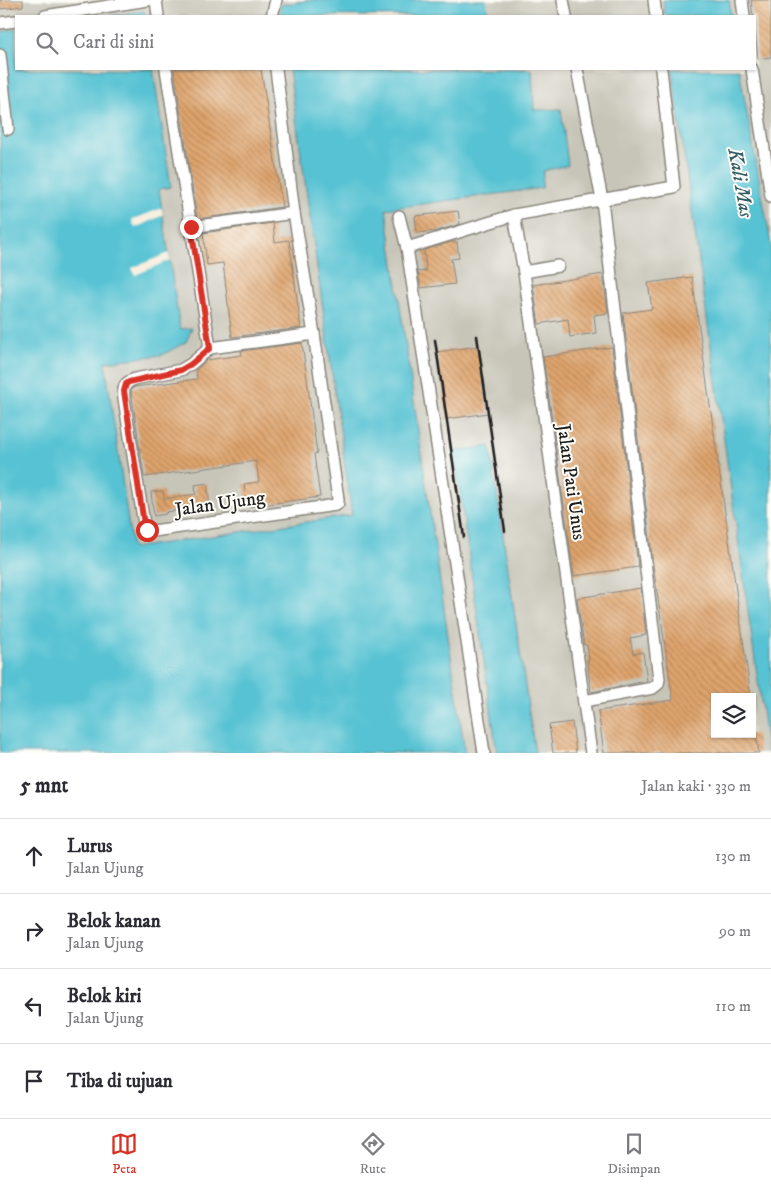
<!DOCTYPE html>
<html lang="id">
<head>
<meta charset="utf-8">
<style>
	body { margin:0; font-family:"IM FELL DW Pica",serif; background:#f7f7f7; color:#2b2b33 }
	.controls { position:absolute; right:15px; bottom:15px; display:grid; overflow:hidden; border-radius:0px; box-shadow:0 1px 4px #0004 }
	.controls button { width:45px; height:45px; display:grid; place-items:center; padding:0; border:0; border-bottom:1px solid #e1e1e2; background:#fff; color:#2b2b33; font:25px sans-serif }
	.stop { position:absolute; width:15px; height:15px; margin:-11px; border:4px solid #d93025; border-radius:50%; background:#fff }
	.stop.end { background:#d93025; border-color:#fff; box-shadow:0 1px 5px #0008 }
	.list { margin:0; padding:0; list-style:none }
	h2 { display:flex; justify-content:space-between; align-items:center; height:65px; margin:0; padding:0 20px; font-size:21px }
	h2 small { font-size:16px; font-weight:400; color:#7c7c81 }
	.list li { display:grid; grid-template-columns:32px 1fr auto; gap:15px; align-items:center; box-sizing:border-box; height:75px; padding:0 20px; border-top:1px solid #e1e1e2 }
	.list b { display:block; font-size:19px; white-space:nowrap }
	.list p { margin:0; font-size:16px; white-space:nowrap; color:#7c7c81 }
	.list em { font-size:16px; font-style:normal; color:#7c7c81 }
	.icon { flex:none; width:28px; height:28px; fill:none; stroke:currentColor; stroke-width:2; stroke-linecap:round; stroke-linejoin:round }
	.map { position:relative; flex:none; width:771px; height:753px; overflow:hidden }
	.search { position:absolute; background:#fff; box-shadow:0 1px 4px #0004; left:15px; right:15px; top:15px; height:55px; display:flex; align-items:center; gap:12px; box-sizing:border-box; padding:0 18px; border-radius:0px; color:#7c7c81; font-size:19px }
	.sheet { height:365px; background:#fff }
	nav { display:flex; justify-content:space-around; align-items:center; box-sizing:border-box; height:70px; border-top:1px solid #e1e1e2; background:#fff; font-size:14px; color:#7c7c81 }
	nav a { display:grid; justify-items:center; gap:2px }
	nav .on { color:#d93025 }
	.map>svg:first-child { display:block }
	.industrial { fill:#c7c5b8; fill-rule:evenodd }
	.water { fill:#57c2d3; stroke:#3a6f78 }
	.pier { fill:#f8efde }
	.building { fill:url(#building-back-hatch) }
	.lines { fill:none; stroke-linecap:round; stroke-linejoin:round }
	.minor-casing { stroke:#8a867d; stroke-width:14 }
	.minor { stroke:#fff; stroke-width:11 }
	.rail { stroke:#1c1c1c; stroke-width:2.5 }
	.route { stroke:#d93025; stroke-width:6 }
	.labels { text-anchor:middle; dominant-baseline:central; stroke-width:4; stroke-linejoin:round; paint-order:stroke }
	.street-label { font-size:19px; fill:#1c1c1c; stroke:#fdfcf7 }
	.water-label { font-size:20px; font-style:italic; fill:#345e65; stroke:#fdfcf7 }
</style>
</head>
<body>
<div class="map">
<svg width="771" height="753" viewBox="0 0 771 753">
	<defs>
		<pattern id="building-back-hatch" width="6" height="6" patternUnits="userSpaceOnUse" patternTransform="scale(1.25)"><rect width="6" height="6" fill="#dfa46d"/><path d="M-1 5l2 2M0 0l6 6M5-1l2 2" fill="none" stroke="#b48559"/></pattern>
	</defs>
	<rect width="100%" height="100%" fill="#fdfcf7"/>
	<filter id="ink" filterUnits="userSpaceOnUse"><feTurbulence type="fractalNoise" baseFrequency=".02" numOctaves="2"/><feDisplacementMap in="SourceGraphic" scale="10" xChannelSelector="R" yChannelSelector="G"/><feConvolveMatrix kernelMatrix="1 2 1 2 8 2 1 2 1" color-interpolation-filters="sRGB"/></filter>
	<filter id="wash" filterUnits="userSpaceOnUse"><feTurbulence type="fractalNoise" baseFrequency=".0096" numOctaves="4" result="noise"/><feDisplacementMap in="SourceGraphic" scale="20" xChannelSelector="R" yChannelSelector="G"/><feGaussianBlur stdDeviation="1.12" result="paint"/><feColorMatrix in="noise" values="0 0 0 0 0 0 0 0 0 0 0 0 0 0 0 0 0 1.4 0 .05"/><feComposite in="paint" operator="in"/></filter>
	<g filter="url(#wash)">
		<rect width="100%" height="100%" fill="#f8efde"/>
		<!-- industrial -->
		<g class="industrial">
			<polygon points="0,0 312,0 280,6 281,16 145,16 144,11 108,16 16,16 16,29 0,32"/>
			<polygon points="486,0 663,0 665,16 524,16 523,13 488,16"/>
			<polygon points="729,0 771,0 771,244 739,69 755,69 755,16 731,16"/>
			<polygon points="153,69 289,69 352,515 132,548 105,362 162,355 191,329 180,329 159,189 171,187"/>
			<path d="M532,69H672L768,753H465L386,209L541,188L543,171L561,109L534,110ZM715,697H752V734H715Z"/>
		</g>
		<!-- water -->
		<g class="water">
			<polygon points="305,0 486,0 488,16 281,16 280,5 305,1"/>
			<polygon points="663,0 729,0 731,16 665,16"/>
			<polygon points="144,11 145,16 108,16"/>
			<polygon points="16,29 16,69 153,69 171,187 159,189 180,329 192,328 186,342 162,355 105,362 132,548 352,515 289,69 532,69 534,110 561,109 568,165 543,171 542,188 386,209 465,753 0,753 0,32"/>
			<polygon points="672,69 739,69 771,244 771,753 768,753"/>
			<polygon points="490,446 535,753 497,753 454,451"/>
		</g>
		<!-- pier -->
		<g class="pier">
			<polygon points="162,208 163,215 135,228 132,220"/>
			<polygon points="169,253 170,260 135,275 132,268"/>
		</g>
		<g id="blocks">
			<!-- building -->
			<g class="building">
				<polygon points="0,0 23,0 23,6 0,9"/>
				<polygon points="751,0 771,0 771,57 758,59 755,29 755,16 753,16"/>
				<polygon points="174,69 261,69 282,207 197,219"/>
				<polygon points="458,211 460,224 437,231 417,233 415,216"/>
				<polygon points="273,223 275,242 289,240 301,328 232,337 223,263 207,265 203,233"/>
				<polygon points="451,242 457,242 459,258 451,259 455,284 421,288 418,272 426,271 424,250"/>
				<polygon points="603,274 608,313 594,315 596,333 570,337 568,319 539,324 533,285"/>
				<polygon points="692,277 751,697 715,697 715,734 756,734 759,753 604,753 598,711 673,700 653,565 623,313 652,309 648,283"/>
				<polygon points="302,343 317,453 314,454 320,497 247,507 244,484 259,482 256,461 144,477 131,390 133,388 135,387 197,379 196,370 207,360 242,355 241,351"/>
				<polygon points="478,346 488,413 447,419 437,352"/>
				<polygon points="612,347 638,567 574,576 543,357"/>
				<polygon points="207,483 210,506 166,512 166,514 154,516 151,492 163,491 164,499 196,494 195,485"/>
				<polygon points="641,588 646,635 630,638 633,654 643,652 647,681 591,692 587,660 589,660 587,645 584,645 577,598"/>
				<polygon points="572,722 576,753 553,753 549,725"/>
			</g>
		</g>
	</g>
	<g filter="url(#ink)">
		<use href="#blocks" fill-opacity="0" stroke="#8a867d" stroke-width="1"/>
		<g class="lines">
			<!-- minor casing -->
			<g class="minor-casing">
				<g id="minor">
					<polyline points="156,0 158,16"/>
					<polyline points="563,0 566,16"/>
					<polyline points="654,0 656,16"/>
					<polyline points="742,0 744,16"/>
					<polyline points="45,16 148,0"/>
					<polyline points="272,16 276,0"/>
					<polyline points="0,23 16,21"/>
					<polyline points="0,55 8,129"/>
					<path d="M166,69L210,348L191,364L181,370L135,379C123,383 123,388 124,399L144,524L147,530L153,531L336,505L338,503V499L314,334L294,213L191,227"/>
					<polyline points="276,69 294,213"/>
					<polyline points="577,69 602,200 659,679 658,684 653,688 584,701"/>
					<polyline points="752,69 771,196"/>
					<polyline points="514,215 524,272 591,753"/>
					<polyline points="399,216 407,248"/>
					<polyline points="524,272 558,266"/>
					<polyline points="210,348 314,334"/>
					<polyline points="484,753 407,248 514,215 674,187 661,69"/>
				</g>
			</g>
			<!-- minor -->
			<use href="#minor" class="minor"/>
			<!-- rail -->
			<g class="rail">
				<polyline points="477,336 505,531"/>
				<polyline points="435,340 464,537"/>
			</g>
		</g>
	</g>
	<g class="lines" filter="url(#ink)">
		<!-- route -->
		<polyline class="route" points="147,530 144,524 124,391 126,384 129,382 181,370 191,364 210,348 191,227"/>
	</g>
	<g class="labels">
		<!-- street labels -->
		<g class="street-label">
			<text transform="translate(571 482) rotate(82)">Jalan Pati Unus</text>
			<text transform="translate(220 504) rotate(-8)">Jalan Ujung</text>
		</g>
		<!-- water labels -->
		<g class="water-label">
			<text transform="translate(740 183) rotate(80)">Kali Mas</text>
		</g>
	</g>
</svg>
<div class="controls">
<button><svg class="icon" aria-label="layers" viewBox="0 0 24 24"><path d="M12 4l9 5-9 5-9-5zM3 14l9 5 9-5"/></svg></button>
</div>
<div class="stop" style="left:147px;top:530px"></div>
<div class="stop end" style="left:191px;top:227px"></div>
<div class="search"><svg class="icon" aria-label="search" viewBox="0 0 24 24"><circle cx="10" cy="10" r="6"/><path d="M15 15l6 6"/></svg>Cari di sini</div>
</div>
<section class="sheet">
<h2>5 mnt<small>Jalan kaki · 330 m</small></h2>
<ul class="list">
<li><svg class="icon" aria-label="ahead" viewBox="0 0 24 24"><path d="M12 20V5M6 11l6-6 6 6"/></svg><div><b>Lurus</b><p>Jalan Ujung</p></div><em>130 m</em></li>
<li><svg class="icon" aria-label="right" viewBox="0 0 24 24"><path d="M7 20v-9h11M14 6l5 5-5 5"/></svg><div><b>Belok kanan</b><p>Jalan Ujung</p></div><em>90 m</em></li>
<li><svg class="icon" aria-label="left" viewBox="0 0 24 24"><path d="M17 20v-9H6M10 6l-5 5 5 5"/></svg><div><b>Belok kiri</b><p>Jalan Ujung</p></div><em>110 m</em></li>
<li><svg class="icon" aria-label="arrive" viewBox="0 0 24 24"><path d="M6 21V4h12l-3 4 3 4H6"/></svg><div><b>Tiba di tujuan</b></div></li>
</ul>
</section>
<nav>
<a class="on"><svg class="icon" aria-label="map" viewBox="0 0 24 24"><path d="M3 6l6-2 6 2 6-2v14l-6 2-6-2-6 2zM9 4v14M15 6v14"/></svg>Peta</a>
<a><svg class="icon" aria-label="directions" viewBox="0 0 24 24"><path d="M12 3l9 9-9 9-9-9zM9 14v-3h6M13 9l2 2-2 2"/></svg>Rute</a>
<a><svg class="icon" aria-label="saved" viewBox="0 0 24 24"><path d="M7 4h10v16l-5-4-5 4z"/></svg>Disimpan</a>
</nav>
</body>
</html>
